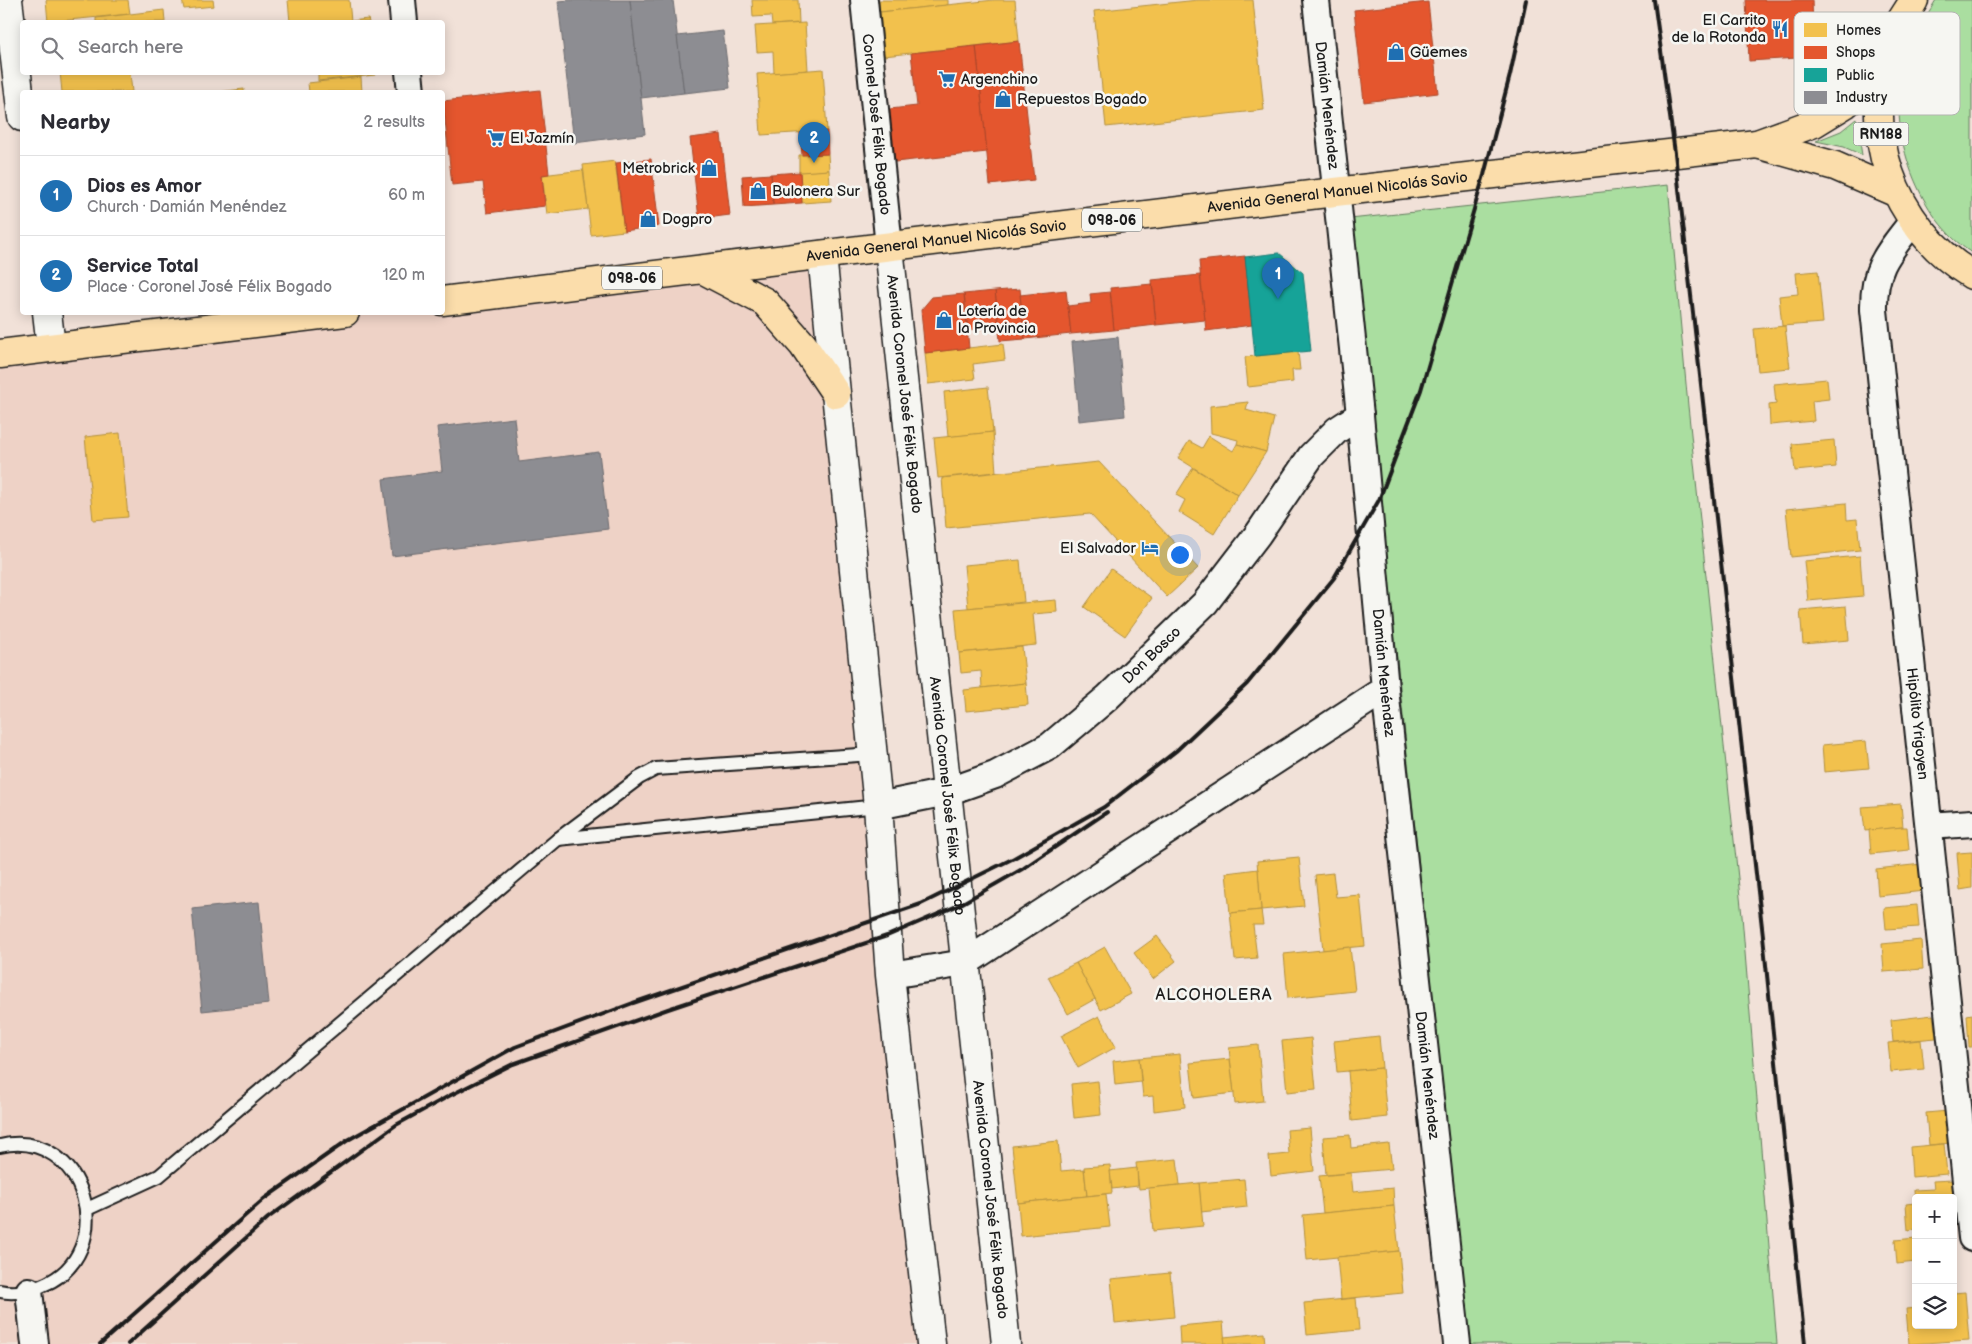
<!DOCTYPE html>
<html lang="en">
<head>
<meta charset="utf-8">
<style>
	body { margin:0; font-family:"Balsamiq Sans",sans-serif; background:#f7f7f7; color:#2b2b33 }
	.controls { position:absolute; right:15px; bottom:15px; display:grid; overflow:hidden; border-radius:5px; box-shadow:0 2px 12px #0003 }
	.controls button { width:45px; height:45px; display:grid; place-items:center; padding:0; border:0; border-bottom:1px solid #e1e1e2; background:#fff; color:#2b2b33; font:25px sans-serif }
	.you { position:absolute; left:1179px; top:554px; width:18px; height:18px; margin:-12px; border:4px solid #fff; border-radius:50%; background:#1a73e8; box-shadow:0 0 0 8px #1a73e833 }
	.badge { display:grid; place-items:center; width:32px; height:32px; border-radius:50%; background:#1f6fb2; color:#fff; font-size:16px; font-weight:700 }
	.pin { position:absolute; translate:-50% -41px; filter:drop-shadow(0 1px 2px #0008) }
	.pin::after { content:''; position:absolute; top:26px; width:18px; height:15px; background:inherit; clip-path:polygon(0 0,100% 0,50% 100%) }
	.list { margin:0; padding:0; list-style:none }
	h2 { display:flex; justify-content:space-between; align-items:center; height:65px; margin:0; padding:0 20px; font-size:21px }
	h2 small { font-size:16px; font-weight:400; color:#7c7c81 }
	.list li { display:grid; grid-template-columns:32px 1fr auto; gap:15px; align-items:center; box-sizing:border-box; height:80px; padding:0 20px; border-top:1px solid #e1e1e2 }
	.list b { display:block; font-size:19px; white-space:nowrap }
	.list p { margin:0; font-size:16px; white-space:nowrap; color:#7c7c81 }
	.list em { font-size:16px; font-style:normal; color:#7c7c81 }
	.icon { flex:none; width:28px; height:28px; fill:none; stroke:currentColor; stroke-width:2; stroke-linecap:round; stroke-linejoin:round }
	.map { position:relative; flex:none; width:1972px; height:1344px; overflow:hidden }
	.search { position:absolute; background:#fff; box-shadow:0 2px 12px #0003; left:20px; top:20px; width:425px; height:55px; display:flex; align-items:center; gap:12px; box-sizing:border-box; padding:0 18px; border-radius:5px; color:#7c7c81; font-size:19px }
	.panel { position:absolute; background:#fff; box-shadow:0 2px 12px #0003; left:20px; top:90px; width:425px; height:225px; border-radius:5px }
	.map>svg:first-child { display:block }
	.built { fill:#eed2c6 }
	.green { fill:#aadea0; stroke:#637d5e }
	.homes { fill:#f2c14e; stroke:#b2903f }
	.shops { fill:#e4572e; stroke:#a84529 }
	.public { fill:#17a398; stroke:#187a73 }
	.industry { fill:#8d8d92; stroke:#6b6b6f }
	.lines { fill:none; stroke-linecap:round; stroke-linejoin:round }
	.lane-casing { stroke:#1c1c1c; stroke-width:16 }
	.street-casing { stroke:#1c1c1c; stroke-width:30 }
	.secondary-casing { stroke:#1c1c1c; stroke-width:31 }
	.primary-casing { stroke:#1c1c1c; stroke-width:31 }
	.lane { stroke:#f6f6f2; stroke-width:12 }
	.street { stroke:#f6f6f2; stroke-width:26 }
	.secondary { stroke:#f6f6f2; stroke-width:28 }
	.primary { stroke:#fbddab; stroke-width:28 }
	.rail { stroke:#1c1c1c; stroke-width:4 }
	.labels { text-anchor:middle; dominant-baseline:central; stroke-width:5; stroke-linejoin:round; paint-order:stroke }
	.shield { fill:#f6f6f2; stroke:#5d5d5c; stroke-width:1 }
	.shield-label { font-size:14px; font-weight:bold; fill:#1c1c1c }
	.poi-label { font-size:15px; fill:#1c1c1c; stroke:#f6f6f2; text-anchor:start }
	.street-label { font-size:15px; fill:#1c1c1c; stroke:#f6f6f2 }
	.neighbourhood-label { font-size:16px; letter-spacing:1px; fill:#1c1c1c; stroke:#f6f6f2 }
	.key { fill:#f6f6f2; stroke:#b5b5b2; stroke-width:1 }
	.key-label { font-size:14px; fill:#1c1c1c }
</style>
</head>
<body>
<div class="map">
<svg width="1972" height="1344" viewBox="0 0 1972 1344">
	<rect width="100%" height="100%" fill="#f1e1d8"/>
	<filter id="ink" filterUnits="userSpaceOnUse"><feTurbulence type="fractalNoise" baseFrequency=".02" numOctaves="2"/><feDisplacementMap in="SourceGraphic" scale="10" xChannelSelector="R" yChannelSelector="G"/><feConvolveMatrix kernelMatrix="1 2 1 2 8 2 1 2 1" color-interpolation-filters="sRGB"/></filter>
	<g filter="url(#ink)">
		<!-- built -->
		<polygon class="built" points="822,255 931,1344 0,1344 0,354 345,313 442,312"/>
		<!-- green -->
		<g class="green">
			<path d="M1936,0H1972V253C1919,220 1887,132 1903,72C1909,45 1922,23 1936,0Z"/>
			<polygon points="1856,119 1862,155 1844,147 1816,141 1841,131"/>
			<polygon points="1668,185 1688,406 1742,916 1777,1344 1470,1344 1350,219"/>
		</g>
		<!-- homes -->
		<g class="homes">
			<polygon points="46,0 128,0 130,14 48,22"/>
			<polygon points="182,0 213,0 214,6 184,9"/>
			<polygon points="288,0 349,0 351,21 368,19 369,22 290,22"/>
			<polygon points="752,0 798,0 799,23 772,25 771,16 753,17"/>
			<polygon points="879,0 948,0 948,5 880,12"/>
			<polygon points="994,0 1015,0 1019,41 884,56 880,12"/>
			<polygon points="1198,0 1253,0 1264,110 1106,127 1094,11"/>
			<polygon points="164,10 165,22 96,22 96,18"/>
			<polygon points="805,23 808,70 774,73 773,51 757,52 755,26"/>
			<polygon points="823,69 827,131 761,135 757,74"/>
			<polygon points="60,72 130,72 132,92 62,92"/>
			<polygon points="318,72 374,72 375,75 318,81"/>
			<polygon points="361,77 362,92 309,92 308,83"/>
			<polygon points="244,89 244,92 218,92"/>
			<polygon points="828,154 829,170 799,173 799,155"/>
			<polygon points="615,161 624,231 591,235 583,165"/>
			<polygon points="583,170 588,209 547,214 542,175"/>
			<polygon points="829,170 831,201 802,203 800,172"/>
			<polygon points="1818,271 1823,323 1782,326 1779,296 1798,294 1796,273"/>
			<polygon points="1785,326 1790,368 1758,371 1754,329"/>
			<polygon points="1003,344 1005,360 973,364 975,379 928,384 925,353"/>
			<polygon points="1298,352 1300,370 1292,370 1293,382 1248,387 1245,357"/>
			<polygon points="1827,379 1829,399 1812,401 1814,421 1770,425 1769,405 1776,404 1774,384"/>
			<polygon points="988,387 993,432 948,437 944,392"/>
			<polygon points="1248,402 1246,410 1274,418 1266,452 1237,444 1238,440 1211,433 1210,406"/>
			<polygon points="993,432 996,472 938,478 934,438"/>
			<polygon points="120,433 128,517 93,520 85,437"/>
			<polygon points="1209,436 1233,451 1237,444 1266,452 1238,495 1178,458 1189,441 1202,448"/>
			<polygon points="1834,440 1836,467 1795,471 1792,444"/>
			<polygon points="1099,462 1198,568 1167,597 1090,514 946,528 942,478"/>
			<polygon points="1193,468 1238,495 1214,534 1179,512 1185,500 1176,495"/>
			<polygon points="1846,503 1847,520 1857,519 1860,550 1791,557 1786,509"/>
			<polygon points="1860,556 1863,596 1808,601 1804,561"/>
			<polygon points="1020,560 1024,602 968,608 964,565"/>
			<polygon points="1111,569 1152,598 1125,636 1084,607"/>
			<polygon points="1056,600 1057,612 1033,614 1036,645 959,653 955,609"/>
			<polygon points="1846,606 1849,640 1803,644 1800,610"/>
			<polygon points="1022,647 1026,683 982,688 981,671 961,673 959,653"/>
			<polygon points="1026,683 1028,705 966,711 964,690"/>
			<polygon points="1866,741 1869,768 1824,772 1822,745"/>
			<polygon points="1901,804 1903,827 1865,831 1862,807"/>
			<polygon points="1903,827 1907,827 1909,850 1871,854 1869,830"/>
			<polygon points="1972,852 1972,888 1960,890 1957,853"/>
			<polygon points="1299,857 1304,906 1261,910 1257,861"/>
			<polygon points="1922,864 1924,891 1878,896 1876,869"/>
			<polygon points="1258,869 1261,910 1230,913 1226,873"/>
			<polygon points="1333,873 1336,897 1360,895 1365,946 1323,950 1315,875"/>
			<polygon points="1917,905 1919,927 1886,929 1884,908"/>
			<polygon points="1261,910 1263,925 1253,925 1257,958 1235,960 1230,913"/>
			<polygon points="1157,936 1176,961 1153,979 1134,953"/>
			<polygon points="1921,940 1923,969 1884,972 1882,944"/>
			<polygon points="1105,947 1131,994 1101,1010 1076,963"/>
			<polygon points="1350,947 1355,991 1288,998 1284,954"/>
			<polygon points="1076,963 1095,999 1068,1014 1048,977"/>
			<polygon points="1972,1014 1972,1047 1969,1047 1967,1015"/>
			<polygon points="1933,1015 1936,1038 1893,1042 1891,1020"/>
			<polygon points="1099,1016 1116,1047 1078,1068 1061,1036"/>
			<polygon points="1379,1036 1382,1068 1337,1072 1334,1041"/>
			<polygon points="1311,1038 1316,1089 1287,1092 1282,1041"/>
			<polygon points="1921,1040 1924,1069 1891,1072 1888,1043"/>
			<polygon points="1258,1045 1263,1101 1235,1104 1229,1048"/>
			<polygon points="1180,1054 1185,1107 1154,1111 1153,1096 1143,1097 1139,1058"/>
			<polygon points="1139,1058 1141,1082 1115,1085 1113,1061"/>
			<polygon points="1230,1059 1234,1093 1194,1098 1190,1063"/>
			<polygon points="1382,1068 1387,1117 1352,1121 1348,1071"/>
			<polygon points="1098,1081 1101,1115 1074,1118 1071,1084"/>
			<polygon points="1948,1111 1951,1143 1929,1145 1926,1113"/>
			<polygon points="1310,1128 1314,1171 1271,1176 1269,1156 1289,1154 1287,1130"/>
			<polygon points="1350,1135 1351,1148 1389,1144 1392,1169 1326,1175 1323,1137"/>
			<polygon points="1058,1141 1061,1171 1084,1169 1087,1196 1018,1203 1012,1146"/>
			<polygon points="1944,1144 1947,1174 1912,1177 1910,1147"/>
			<polygon points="1177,1159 1180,1185 1139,1189 1136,1163"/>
			<polygon points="1110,1165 1112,1193 1087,1196 1084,1167"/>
			<polygon points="1137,1168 1138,1186 1112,1189 1110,1171"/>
			<polygon points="1351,1173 1353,1192 1393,1188 1394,1206 1323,1213 1319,1176"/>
			<polygon points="1244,1179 1247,1207 1201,1212 1199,1183"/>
			<polygon points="1952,1180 1954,1200 1953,1198 1916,1198 1915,1203 1914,1190 1934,1189 1933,1181"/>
			<polygon points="1199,1183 1203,1226 1153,1231 1149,1188"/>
			<polygon points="1106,1194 1110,1227 1021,1236 1018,1203"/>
			<polygon points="1954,1200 1955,1226 1953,1226 1953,1200"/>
			<polygon points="1915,1203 1916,1229 1908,1230 1906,1204"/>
			<polygon points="1394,1206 1399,1251 1307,1260 1303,1215"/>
			<polygon points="1916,1238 1916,1262 1897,1264 1895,1240"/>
			<polygon points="1399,1251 1403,1293 1341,1299 1337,1257"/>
			<polygon points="1170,1273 1174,1317 1115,1323 1111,1279"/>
			<polygon points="1965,1292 1969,1340 1909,1344 1906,1309 1916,1308 1916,1325 1953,1325 1953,1293"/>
			<polygon points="1356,1298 1359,1330 1307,1335 1304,1303"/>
			<polygon points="1223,1322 1225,1344 1180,1344 1179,1326"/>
			<polygon points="1264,1333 1265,1344 1225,1344 1224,1337"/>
		</g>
		<!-- shops -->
		<g class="shops">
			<polygon points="1746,0 1812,0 1814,57 1749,61"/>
			<polygon points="1428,2 1438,93 1364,102 1354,10"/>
			<polygon points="1019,41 1034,180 990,185 976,46"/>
			<polygon points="976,46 987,152 895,162 890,109 917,106 911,53"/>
			<polygon points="540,90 549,174 542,175 545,206 487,213 483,182 452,185 443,101"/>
			<polygon points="827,131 828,154 802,155 800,133"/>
			<polygon points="721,134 730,215 699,219 690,138"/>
			<polygon points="651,159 659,226 624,231 616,163"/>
			<polygon points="800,172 802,203 773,205 771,174"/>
			<polygon points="771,174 773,205 744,207 742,176"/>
			<polygon points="1245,256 1252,325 1206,331 1199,261"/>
			<polygon points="1200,275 1205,320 1156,325 1152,280"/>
			<polygon points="1152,284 1156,325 1114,330 1110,288"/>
			<polygon points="1020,289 1025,339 1000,341 995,291"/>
			<polygon points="1066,290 1071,334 1025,339 1020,295"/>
			<polygon points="995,291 999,327 968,330 964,294"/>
			<polygon points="1110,292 1114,330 1071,334 1068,306 1091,303 1090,294"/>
			<polygon points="964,294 969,348 925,353 921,310 932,297"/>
		</g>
		<!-- public -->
		<polygon class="public" points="1279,253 1303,273 1311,351 1255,356 1245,257"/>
		<!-- industry -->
		<g class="industry">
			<polygon points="571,0 630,0 645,134 574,143 558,1"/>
			<polygon points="630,0 673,0 684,93 641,98"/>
			<polygon points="723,31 730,88 684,93 677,36"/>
			<polygon points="1118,337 1125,416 1079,421 1072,342"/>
			<polygon points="514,418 519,462 599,452 608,529 392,556 383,479 442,471 437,427"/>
			<polygon points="259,902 269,1004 202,1011 192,909"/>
		</g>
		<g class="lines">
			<!-- lane casing -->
			<g class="lane-casing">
				<g id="lane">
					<polyline points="558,839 878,806"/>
					<path d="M0,1146C85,1126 123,1254 41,1286C29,1291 13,1294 0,1291"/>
					<polyline points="87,1209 159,1176 558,839 639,778 656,769 873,754"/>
				</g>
			</g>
			<!-- street casing -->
			<g class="street-casing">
				<g id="street">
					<polyline points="402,0 404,22"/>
					<path id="s1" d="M864,0L889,247"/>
					<path id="s2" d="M1316,0L1360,415L1385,689L1457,1344"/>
					<polyline points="409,72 411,92"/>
					<path id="s3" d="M1913,221C1888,253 1873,268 1874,310L1972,1238"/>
					<path id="s4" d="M878,806L947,792L995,775L1050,746L1107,698L1205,603L1258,534L1311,456L1337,430L1360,415"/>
					<polyline points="1929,826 1972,823"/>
					<polyline points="890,975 965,963 1385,689"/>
					<polyline points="29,1291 35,1344"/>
				</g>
			</g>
			<!-- secondary casing -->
			<g class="secondary-casing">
				<g id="secondary">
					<polyline points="8,0 22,117"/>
					<path id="s5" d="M889,247L1006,1344"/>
					<polyline points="822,255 878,806 890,975 931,1344"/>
					<polyline points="47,312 51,347"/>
				</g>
			</g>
			<!-- primary casing -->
			<g class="primary-casing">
				<g id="primary">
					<path d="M1914,0C1907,13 1896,26 1891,40C1859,129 1891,226 1972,275"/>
					<polyline points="1757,144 1835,166 1897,193"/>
					<polyline points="704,270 765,302 803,345 836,394"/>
					<path id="s6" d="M442,301L1335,192L1757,144L1814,123L1845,104L1882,73"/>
					<polyline points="0,354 345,312"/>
				</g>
			</g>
			<!-- lane -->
			<use href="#lane" class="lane"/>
			<!-- street -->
			<use href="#street" class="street"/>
			<!-- secondary -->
			<use href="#secondary" class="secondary"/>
			<!-- primary -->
			<use href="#primary" class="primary"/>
			<!-- rail -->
			<g class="rail">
				<polyline points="1654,0 1675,153 1763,936 1805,1344"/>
				<polyline points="100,1344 264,1199 348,1140 434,1092 515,1047 633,1003 921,904 1014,858 1104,807 1176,751 1247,684 1334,578 1379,500 1421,390 1484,175 1510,75 1526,0"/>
				<polyline points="128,1344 268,1218 396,1125 449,1096 513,1064 668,1009 887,936 959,905 1024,868 1107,812"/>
			</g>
		</g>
	</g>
	<!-- icons -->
	<defs>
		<g id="restaurant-bare" transform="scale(1.35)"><path d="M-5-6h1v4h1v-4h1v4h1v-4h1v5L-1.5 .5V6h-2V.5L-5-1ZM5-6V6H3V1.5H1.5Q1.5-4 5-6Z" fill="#1f6fb2" stroke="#f6f6f2" stroke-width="2.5" paint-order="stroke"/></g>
		<g id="shop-bare" transform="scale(1.35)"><path d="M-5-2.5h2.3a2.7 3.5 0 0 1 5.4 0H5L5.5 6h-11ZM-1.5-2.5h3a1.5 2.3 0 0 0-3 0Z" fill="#1f6fb2" stroke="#f6f6f2" stroke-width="2.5" paint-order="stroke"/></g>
		<g id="supermarket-bare" transform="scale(1.35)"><path d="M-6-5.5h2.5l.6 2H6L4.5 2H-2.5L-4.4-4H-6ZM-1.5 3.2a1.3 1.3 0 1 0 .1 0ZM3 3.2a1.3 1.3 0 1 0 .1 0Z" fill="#1f6fb2" stroke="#f6f6f2" stroke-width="2.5" paint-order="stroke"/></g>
		<g id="hotel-bare" transform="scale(1.35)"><path d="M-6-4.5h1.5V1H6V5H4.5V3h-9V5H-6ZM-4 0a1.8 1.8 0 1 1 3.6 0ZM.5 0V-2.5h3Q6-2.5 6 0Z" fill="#1f6fb2" stroke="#f6f6f2" stroke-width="2.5" paint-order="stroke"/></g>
	</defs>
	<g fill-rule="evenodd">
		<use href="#restaurant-bare" x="1780" y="29"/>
		<use href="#shop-bare" x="1396" y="52"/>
		<use href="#supermarket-bare" x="947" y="79"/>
		<use href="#shop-bare" x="1003" y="99"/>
		<use href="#supermarket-bare" x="496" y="138"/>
		<use href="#shop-bare" x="709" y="168"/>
		<use href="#shop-bare" x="758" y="191"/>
		<use href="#shop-bare" x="648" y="219"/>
		<use href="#shop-bare" x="944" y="320"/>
		<use href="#hotel-bare" x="1150" y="548"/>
	</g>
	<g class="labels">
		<!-- shield labels -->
		<g class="shield">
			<rect x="1853.5" y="122.5" width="55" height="23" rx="4"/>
			<rect x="1082" y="208.5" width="60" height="23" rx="4"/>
			<rect x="602" y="266.5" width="60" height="23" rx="4"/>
		</g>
		<g class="shield-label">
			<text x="1881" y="134">RN188</text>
			<text x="1112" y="220">098-06</text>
			<text x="632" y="278">098-06</text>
		</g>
		<!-- poi labels -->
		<g class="poi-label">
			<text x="1766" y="20" text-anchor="end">El Carrito<tspan x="1766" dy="17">de la Rotonda</tspan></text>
			<text x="1410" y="52">Güemes</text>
			<text x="961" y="79">Argenchino</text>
			<text x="1017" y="99">Repuestos Bogado</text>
			<text x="510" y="138">El Jazmín</text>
			<text x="695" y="168" text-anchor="end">Metrobrick</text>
			<text x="772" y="191">Bulonera Sur</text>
			<text x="662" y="219">Dogpro</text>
			<text x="958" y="311">Lotería de<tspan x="958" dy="17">la Provincia</tspan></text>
			<text x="1136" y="548" text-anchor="end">El Salvador</text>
		</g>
		<!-- street labels -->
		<g class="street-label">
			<text stroke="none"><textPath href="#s2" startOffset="106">Damián Menéndez</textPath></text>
			<text stroke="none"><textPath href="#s1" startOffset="125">Coronel José Félix Bogado</textPath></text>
			<text stroke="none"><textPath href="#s6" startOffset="902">Avenida General Manuel Nicolás Savio</textPath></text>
			<text stroke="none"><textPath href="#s6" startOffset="498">Avenida General Manuel Nicolás Savio</textPath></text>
			<text stroke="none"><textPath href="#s5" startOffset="148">Avenida Coronel José Félix Bogado</textPath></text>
			<text stroke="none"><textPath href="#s4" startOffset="320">Don Bosco</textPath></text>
			<text stroke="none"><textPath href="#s2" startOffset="676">Damián Menéndez</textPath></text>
			<text stroke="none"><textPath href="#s3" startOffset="516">Hipólito Yrigoyen</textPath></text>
			<text stroke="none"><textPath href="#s5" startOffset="552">Avenida Coronel José Félix Bogado</textPath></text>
			<text stroke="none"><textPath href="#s2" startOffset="1081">Damián Menéndez</textPath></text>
			<text stroke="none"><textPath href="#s5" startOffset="958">Avenida Coronel José Félix Bogado</textPath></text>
		</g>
		<!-- neighbourhood labels -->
		<g class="neighbourhood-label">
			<text x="1214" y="995">ALCOHOLERA</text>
		</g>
	</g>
	<!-- legend -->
	<rect x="1794" y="12" width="166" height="103" rx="8" class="key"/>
	<rect x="1804" y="23" width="23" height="14" fill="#f2c14e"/>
	<rect x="1804" y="46" width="23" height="13" fill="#e4572e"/>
	<rect x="1804" y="68" width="23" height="14" fill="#17a398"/>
	<rect x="1804" y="91" width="23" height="13" fill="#8d8d92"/>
	<g class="key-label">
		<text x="1836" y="35">Homes</text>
		<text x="1836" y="57">Shops</text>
		<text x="1836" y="80">Public</text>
		<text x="1836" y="102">Industry</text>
	</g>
</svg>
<div class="controls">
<button>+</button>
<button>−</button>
<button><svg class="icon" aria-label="layers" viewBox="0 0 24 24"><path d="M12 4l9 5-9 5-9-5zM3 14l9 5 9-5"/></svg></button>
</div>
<div class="you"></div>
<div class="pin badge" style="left:1278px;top:299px">1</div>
<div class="pin badge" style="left:814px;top:163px">2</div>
<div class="search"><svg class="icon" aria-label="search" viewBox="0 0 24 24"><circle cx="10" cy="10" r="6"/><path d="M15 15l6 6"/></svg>Search here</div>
<section class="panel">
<h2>Nearby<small>2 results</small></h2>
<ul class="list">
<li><span class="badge">1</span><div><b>Dios es Amor</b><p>Church · Damián Menéndez</p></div><em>60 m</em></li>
<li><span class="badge">2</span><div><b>Service Total</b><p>Place · Coronel José Félix Bogado</p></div><em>120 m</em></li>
</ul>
</section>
</div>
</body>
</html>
